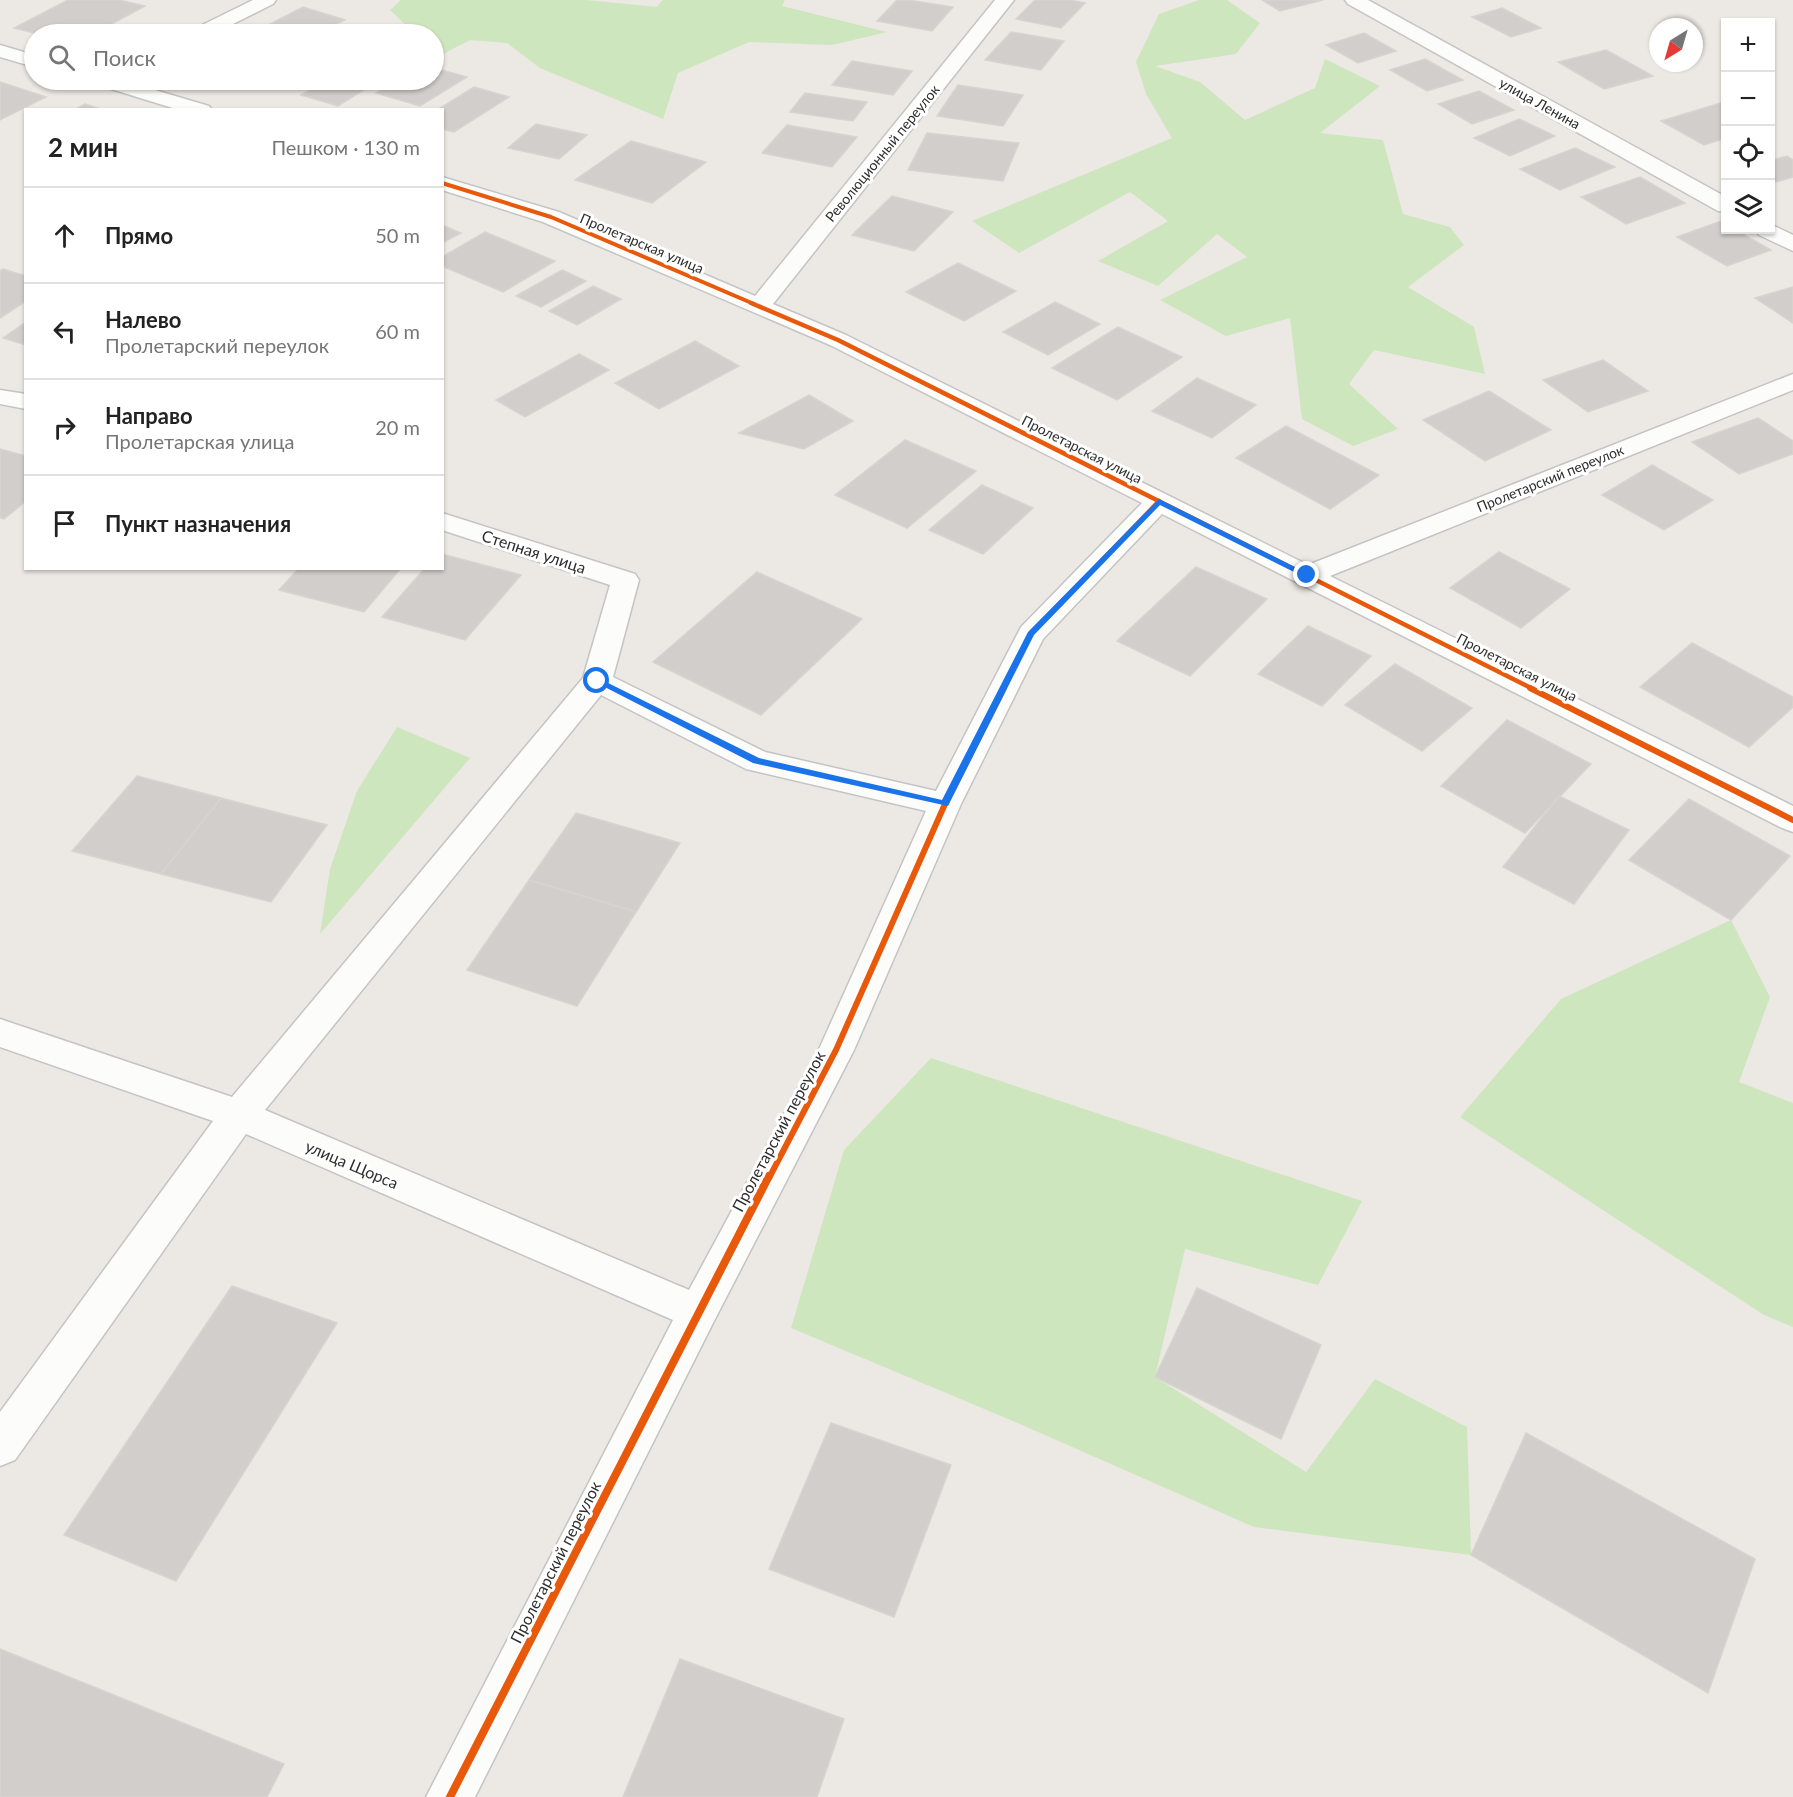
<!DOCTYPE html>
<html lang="ru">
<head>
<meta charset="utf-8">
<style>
	body { margin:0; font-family:Lato,sans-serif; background:#f6f6f6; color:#222 }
	.controls { position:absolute; right:18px; top:18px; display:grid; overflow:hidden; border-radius:0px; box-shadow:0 2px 4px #0004 }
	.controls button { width:54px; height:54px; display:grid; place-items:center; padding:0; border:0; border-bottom:2px solid #e0e0e0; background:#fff; color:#222; font:30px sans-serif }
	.compass { position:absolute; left:1649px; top:18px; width:54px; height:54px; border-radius:50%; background:#fff; box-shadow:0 2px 4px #0004; rotate:217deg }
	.stop { position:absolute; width:18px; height:18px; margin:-14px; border:4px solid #1a73e8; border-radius:50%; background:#fff }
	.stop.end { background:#1a73e8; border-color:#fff; box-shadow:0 2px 6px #0008 }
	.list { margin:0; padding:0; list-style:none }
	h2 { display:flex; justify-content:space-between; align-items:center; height:78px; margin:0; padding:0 24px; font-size:26px }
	h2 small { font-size:20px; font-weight:400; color:#767676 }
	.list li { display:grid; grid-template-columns:39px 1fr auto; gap:18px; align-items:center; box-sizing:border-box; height:96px; padding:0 24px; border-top:2px solid #e0e0e0 }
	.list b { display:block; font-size:22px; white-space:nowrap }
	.list p { margin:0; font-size:20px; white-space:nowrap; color:#767676 }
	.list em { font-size:20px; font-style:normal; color:#767676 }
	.icon { flex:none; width:33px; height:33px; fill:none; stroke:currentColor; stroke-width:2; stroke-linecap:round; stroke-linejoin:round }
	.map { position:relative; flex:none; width:1793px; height:1797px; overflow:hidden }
	.search { position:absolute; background:#fff; box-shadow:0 2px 4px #0004; left:24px; top:24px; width:420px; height:66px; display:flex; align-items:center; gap:15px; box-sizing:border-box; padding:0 21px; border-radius:33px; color:#767676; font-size:22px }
	.panel { position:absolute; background:#fff; box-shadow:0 2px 4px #0004; left:24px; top:108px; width:420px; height:462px; border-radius:0px }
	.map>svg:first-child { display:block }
	.green { fill:#cee6be }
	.building { fill:#d1cecb; stroke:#d7d4d0; stroke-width:1.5 }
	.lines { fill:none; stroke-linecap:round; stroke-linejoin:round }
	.minor-casing { stroke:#c5c4c5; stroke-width:3 }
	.minor { fill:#fcfcfb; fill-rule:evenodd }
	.cycleway-far3-casing { stroke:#fff; stroke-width:6 }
	.cycleway-far2-casing { stroke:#fff; stroke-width:8 }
	.cycleway-far1-casing { stroke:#fff; stroke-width:10 }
	.cycleway-casing { stroke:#fff; stroke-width:11 }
	.cycleway-far3 { stroke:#e8590c; stroke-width:4 }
	.cycleway-far2 { stroke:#e8590c; stroke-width:4.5 }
	.cycleway-far1 { stroke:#e8590c; stroke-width:6 }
	.cycleway { stroke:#e8590c; stroke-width:8 }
	.route { fill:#1a73e8 }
	.labels { text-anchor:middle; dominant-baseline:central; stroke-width:6; stroke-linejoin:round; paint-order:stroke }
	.far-street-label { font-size:14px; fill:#2e2e2e; stroke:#fff }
	.street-label { font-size:16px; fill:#2e2e2e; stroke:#fff }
</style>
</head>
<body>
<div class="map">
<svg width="1793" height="1797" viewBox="0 0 1793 1797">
	<rect width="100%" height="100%" fill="#ece8e4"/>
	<!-- green -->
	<g class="green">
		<polygon points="401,0 586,0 657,7 663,0 785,0 782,6 887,32 832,45 749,42 678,73 663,119 540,68 507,43 470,40 437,57 434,53 434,34 415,34 390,10"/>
		<polygon points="1199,0 1227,0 1260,23 1236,54 1155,66 1200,82 1245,120 1315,88 1325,59 1380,86 1320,133 1383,140 1403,214 1450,227 1464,245 1408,287 1474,327 1485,374 1374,350 1349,384 1398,429 1353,446 1302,419 1290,318 1226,336 1160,300 1247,257 1217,234 1158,286 1098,261 1168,221 1130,192 1019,253 972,221 1172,138 1146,94 1136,62 1159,14"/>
		<polygon points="397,727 470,758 320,934 330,869 357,791"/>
		<polygon points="1731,920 1770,997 1739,1082 1793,1103 1793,1327 1764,1315 1460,1117 1561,999"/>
		<polygon points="931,1058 1362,1201 1318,1285 1185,1249 1155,1377 1306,1472 1375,1379 1467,1427 1471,1555 1254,1527 1013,1421 791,1328 844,1150"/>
	</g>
	<!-- building -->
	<g class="building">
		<polygon points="68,0 119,0 145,6 93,34 38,34 14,28"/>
		<polygon points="897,0 908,0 953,7 932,31 877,21"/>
		<polygon points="1035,0 1070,0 1085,3 1061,28 1016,19"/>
		<polygon points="1262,0 1323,0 1280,11"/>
		<polygon points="303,7 345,20 316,34 304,34 270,24"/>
		<polygon points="1502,8 1541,28 1511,37 1472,17"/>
		<polygon points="1011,32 1064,41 1041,70 985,60"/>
		<polygon points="1364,33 1396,51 1358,63 1326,45"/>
		<polygon points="1606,50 1653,76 1604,89 1558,62"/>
		<polygon points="1425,59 1463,80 1427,91 1390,70"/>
		<polygon points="852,61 912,71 893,95 832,85"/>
		<polygon points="434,68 467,77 420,106 376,93 398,80 434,80"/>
		<polygon points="328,80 345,80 370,86 338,106 301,95"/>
		<polygon points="0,82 46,97 0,120"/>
		<polygon points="958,85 1023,95 1003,126 937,116"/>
		<polygon points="474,87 509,97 454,132 442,129 442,110 437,110"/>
		<polygon points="1479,91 1514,110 1472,124 1438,104"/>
		<polygon points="805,93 867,102 853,121 790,112"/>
		<polygon points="1724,102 1726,138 1704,145 1661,121"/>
		<polygon points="85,104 104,110 74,110"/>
		<polygon points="1519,119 1555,136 1510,156 1474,138"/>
		<polygon points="536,124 587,135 559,159 508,148"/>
		<polygon points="787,125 857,137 832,167 762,153"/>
		<polygon points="927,133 1019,143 1003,181 908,170"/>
		<polygon points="631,141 706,162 652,203 575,180"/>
		<polygon points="1575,148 1615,167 1560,190 1520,169"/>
		<polygon points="1787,156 1793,160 1793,177 1776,182 1770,179 1770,161"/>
		<polygon points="1640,177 1685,203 1626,224 1581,197"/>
		<polygon points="892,196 953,212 914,251 852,235"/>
		<polygon points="1721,221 1726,224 1726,230 1736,230 1771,250 1727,266 1677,237"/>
		<polygon points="442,225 461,233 442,243"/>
		<polygon points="485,232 555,261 503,292 442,266 442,257"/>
		<polygon points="958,263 1016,291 964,321 906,292"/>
		<polygon points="3,269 26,276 26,301 0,318 0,271"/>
		<polygon points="562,270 586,281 541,307 516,296"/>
		<polygon points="593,286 621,299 577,325 549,311"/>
		<polygon points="1793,287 1793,323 1755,298"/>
		<polygon points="1055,302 1100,324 1048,355 1003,332"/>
		<polygon points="26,322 26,345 3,338"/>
		<polygon points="1118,327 1182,357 1117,400 1052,368"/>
		<polygon points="695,341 739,366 659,409 615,383"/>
		<polygon points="579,354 609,370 525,417 496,400"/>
		<polygon points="1603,360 1648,391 1588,412 1543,380"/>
		<polygon points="1197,378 1256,405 1212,438 1152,411"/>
		<polygon points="1489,391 1551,430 1485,461 1423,420"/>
		<polygon points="809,395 853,421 804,449 739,433"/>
		<polygon points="1758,418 1793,441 1793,454 1739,474 1692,442"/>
		<polygon points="1286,426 1379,475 1330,509 1236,458"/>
		<polygon points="905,440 976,471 907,528 835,495"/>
		<polygon points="0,449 26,456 26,501 4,519 0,518"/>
		<polygon points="1652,465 1713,500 1664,530 1602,495"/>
		<polygon points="982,485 1033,508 983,554 929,530"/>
		<polygon points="1499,552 1570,589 1521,628 1450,588"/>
		<polygon points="442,554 521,575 465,640 382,617 425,568 442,568"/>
		<polygon points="1196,567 1267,599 1190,676 1117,641"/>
		<polygon points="299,568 401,568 364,612 279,590"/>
		<polygon points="757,572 862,619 761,715 653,662"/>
		<polygon points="1308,626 1371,656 1322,706 1258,674"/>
		<polygon points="1692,643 1793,697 1793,707 1749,747 1640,687"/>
		<polygon points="1395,664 1472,708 1422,751 1345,705"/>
		<polygon points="1507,720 1591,764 1525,833 1441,786"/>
		<polygon points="137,776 221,798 161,874 72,851"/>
		<polygon points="1559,796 1629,830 1574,904 1503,867"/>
		<polygon points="221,798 327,825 271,902 161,874"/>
		<polygon points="1689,799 1790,856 1731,920 1629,860"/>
		<polygon points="576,813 680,843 636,912 529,880"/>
		<polygon points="529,880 636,912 577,1006 467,970"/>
		<polygon points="232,1286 337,1323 176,1581 64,1535"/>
		<polygon points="1197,1288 1321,1345 1281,1439 1155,1377"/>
		<polygon points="831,1423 951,1465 894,1617 769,1569"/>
		<polygon points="1526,1433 1755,1559 1708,1693 1471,1555"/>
		<polygon points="0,1649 284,1764 267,1797 0,1797"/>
		<polygon points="680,1659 844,1719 817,1797 623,1797"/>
	</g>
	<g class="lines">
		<!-- minor casing -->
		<g class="minor-casing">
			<g id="minor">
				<polygon points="253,0 276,0 273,4 213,34 190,34 192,30"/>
				<path d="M995,0H1014L773,304L846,335L1308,565L1793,374V390L1330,576L1793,806V832L1782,828L1162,514L1043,639L961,804L854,1050L712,1325L475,1797H426L673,1320L246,1134L15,1460L0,1466V1412L213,1121L0,1047V1019L232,1097L583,678L610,585L442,530V513L635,574L639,580L613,677L765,752L936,791L1021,627L1142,503L830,345L543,222L442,190V177L559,212L755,296ZM601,695L746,769L926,811L820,1047L689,1290L265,1110Z"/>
				<polygon points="1345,0 1368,0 1726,197 1726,212 1718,211 1348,4"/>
				<polygon points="0,45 34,55 34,67 0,57"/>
				<polygon points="92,80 121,80 209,106 212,110 179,110 95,84"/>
				<polygon points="1770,224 1793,235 1793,251 1759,235 1756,230 1770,230"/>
				<polygon points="0,390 26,394 26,409 0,404"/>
			</g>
		</g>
		<!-- minor -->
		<use href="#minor" class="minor"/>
		<!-- cycleway-far3 casing -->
		<g class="cycleway-far3-casing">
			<polyline id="cycleway-far3" points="442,183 551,217 754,304"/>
		</g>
		<!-- cycleway-far2 casing -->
		<g class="cycleway-far2-casing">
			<g id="cycleway-far2">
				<polyline points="751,303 838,340 1533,689"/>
				<polyline points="1003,689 1031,634 1159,501"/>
			</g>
		</g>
		<!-- cycleway-far1 casing -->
		<g class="cycleway-far1-casing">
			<g id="cycleway-far1">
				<polyline points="1530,688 1793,820"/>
				<polyline points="769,1178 836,1050 945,804 1004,688"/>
			</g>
		</g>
		<!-- cycleway casing -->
		<g class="cycleway-casing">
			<polyline id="cycleway" points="450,1797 769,1176"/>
		</g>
		<!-- cycleway-far3 -->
		<use href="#cycleway-far3" class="cycleway-far3"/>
		<!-- cycleway-far2 -->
		<use href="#cycleway-far2" class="cycleway-far2"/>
		<!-- cycleway-far1 -->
		<use href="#cycleway-far1" class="cycleway-far1"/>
		<!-- cycleway -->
		<use href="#cycleway" class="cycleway"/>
	</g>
	<!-- route -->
	<polygon class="route" points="1159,499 1311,575 1304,577 1160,505 1034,635 948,806 753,763 593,681 600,679 759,758 942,800 1028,632"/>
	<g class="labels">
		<!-- far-street labels -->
		<g class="far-street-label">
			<text transform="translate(1540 103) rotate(29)">улица Ленина</text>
			<text transform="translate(882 153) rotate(-51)">Революционный переулок</text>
			<text transform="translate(642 243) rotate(23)">Пролетарская улица</text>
			<text transform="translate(1082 449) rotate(27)">Пролетарская улица</text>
			<text transform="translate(1550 478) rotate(-22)">Пролетарский переулок</text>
			<text transform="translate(1517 667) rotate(27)">Пролетарская улица</text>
		</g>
		<!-- street labels -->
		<g class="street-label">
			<text transform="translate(534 551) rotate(18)">Степная улица</text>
			<text transform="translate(778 1131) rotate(-62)">Пролетарский переулок</text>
			<text transform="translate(352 1164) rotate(23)">улица Щорса</text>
			<text transform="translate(555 1562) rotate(-63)">Пролетарский переулок</text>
		</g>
	</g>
</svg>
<div class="controls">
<button>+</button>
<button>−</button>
<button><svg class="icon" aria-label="locate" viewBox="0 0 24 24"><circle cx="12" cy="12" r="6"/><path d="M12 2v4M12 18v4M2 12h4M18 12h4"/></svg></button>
<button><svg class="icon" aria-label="layers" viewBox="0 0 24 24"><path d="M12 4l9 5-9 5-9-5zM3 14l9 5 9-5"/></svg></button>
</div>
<svg class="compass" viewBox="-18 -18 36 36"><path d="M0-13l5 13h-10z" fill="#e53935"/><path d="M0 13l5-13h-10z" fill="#767676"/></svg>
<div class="stop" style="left:597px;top:681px"></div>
<div class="stop end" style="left:1307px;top:575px"></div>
<div class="search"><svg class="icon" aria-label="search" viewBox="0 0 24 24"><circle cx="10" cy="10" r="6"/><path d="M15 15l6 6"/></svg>Поиск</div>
<section class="panel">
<h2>2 мин<small>Пешком · 130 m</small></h2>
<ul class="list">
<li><svg class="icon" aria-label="ahead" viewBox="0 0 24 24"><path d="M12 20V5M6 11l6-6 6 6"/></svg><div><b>Прямо</b></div><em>50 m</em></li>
<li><svg class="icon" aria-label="left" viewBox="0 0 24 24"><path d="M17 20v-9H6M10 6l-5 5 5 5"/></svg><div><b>Налево</b><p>Пролетарский переулок</p></div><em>60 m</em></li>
<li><svg class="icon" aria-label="right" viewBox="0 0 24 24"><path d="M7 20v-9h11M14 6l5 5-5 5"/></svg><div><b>Направо</b><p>Пролетарская улица</p></div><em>20 m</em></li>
<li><svg class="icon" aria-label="arrive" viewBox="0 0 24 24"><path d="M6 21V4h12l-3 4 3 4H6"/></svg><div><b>Пункт назначения</b></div></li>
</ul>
</section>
</div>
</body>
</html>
